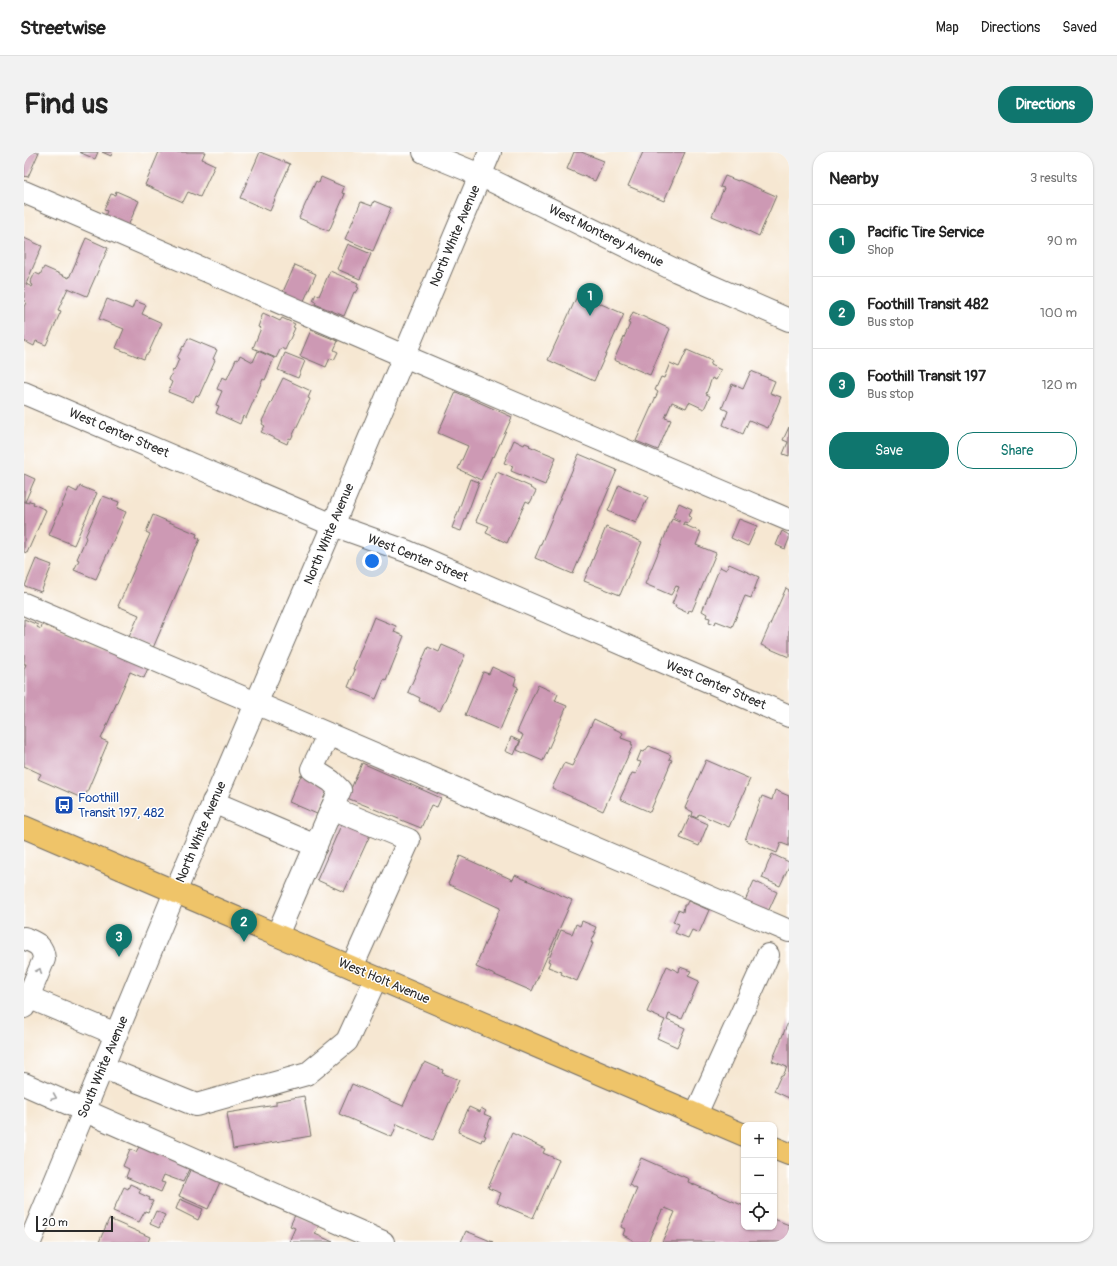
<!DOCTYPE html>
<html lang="en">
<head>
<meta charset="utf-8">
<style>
	body { margin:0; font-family:Pangolin,sans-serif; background:#f2f2f2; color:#222 }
	.controls { position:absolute; right:12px; bottom:12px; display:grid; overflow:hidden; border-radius:8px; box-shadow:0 1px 3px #0004 }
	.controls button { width:36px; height:36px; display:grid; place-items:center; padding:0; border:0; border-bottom:1px solid #e0e0e0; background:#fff; color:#222; font:20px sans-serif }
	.scale { position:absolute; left:12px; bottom:10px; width:77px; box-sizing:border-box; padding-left:4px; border:2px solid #2b2b2b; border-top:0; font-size:11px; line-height:14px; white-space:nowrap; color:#2b2b2b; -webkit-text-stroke:3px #fff; paint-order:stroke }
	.you { position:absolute; left:348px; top:409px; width:14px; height:14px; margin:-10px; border:3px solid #fff; border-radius:50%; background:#1a73e8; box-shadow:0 0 0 6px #1a73e833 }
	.badge { display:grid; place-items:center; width:26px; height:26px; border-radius:50%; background:#0f766e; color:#fff; font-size:13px; font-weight:700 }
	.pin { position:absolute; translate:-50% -33px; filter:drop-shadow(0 1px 2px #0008) }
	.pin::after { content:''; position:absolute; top:21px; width:14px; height:12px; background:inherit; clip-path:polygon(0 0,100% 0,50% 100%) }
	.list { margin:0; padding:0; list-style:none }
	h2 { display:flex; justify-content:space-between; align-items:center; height:52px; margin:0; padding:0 16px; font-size:17px }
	h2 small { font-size:13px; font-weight:400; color:#767676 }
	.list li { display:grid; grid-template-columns:26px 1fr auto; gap:12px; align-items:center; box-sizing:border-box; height:72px; padding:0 16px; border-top:1px solid #e0e0e0 }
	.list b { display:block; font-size:15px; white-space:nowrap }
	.list p { margin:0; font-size:13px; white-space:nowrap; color:#767676 }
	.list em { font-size:13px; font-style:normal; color:#767676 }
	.actions { display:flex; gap:8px; padding:12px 16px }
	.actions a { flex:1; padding:9px 0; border:1px solid #0f766e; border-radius:16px; text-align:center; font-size:14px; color:#0f766e }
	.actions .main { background:#0f766e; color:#fff }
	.icon { flex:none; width:22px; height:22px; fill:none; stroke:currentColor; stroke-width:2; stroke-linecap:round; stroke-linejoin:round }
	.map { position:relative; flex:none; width:765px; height:1090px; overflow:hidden; border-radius:16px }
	header { display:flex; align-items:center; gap:24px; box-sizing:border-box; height:56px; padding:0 20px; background:#fff; border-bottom:1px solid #e0e0e0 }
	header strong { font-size:19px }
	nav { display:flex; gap:22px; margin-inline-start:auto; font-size:14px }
	.intro { display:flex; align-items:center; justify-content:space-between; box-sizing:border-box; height:96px; padding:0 24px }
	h1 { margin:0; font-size:28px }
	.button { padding:10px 18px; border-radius:16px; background:#0f766e; color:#fff; font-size:14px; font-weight:700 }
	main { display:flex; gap:24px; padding:0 24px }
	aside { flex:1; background:#fff; border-radius:16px; box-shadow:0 1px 3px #0004 }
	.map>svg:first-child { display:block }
	.building { fill:#cd99b4 }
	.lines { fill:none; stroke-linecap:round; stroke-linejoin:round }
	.minor-casing { stroke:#726d65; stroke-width:24 }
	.major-casing { stroke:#726d65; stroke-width:24 }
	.minor { stroke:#fff; stroke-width:22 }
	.major { stroke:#efc469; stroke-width:22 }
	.oneway { stroke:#a0a0a0 }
	.labels { text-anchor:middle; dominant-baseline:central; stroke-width:3; stroke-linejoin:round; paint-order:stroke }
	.street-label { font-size:13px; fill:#2b2b2b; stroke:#fff }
	.transit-label { font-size:13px; fill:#164399; stroke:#fff; text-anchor:start }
</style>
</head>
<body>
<header>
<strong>Streetwise</strong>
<nav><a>Map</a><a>Directions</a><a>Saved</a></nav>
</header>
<div class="intro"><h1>Find us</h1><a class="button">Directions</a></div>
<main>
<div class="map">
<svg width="765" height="1090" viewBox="0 0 765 1090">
	<rect width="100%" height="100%" fill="#fff"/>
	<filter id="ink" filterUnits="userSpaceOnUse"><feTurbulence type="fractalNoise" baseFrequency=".025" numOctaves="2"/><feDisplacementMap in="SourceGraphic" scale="8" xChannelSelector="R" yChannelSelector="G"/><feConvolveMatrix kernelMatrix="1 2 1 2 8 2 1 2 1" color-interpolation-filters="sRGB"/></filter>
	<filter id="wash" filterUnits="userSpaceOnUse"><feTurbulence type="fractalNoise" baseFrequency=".012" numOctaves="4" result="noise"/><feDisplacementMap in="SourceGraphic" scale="16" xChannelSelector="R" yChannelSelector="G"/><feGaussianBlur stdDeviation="0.9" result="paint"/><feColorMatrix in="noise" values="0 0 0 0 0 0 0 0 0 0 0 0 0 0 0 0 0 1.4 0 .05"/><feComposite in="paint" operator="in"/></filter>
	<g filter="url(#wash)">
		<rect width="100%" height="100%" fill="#f6e7d2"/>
		<g id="blocks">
			<!-- building -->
			<g class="building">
				<polygon points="0,0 15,0 4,25 0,24"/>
				<polygon points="55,0 74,0 71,7"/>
				<polygon points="78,0 88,0 87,4"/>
				<polygon points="135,0 181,0 178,7 191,13 176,45 164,40 159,50 121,33"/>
				<polygon points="236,0 266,12 246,59 216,46"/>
				<polygon points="550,0 557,0 580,9 571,29 543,17"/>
				<polygon points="619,0 661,0 640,49 604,34"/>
				<polygon points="701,24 714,29 715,28 752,44 735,84 701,68 700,69 688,64 700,36 696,35"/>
				<polygon points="297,25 320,35 318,41 321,42 305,79 275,66 292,29 295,31"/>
				<polygon points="92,39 115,49 104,74 81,64 83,59 80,58 87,42 91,43"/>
				<polygon points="350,49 367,56 349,99 321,87 337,50 348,54"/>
				<polygon points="0,86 18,94 2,132 8,135 9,133 6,131 11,121 16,123 20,115 45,126 62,86 84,96 63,144 44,136 34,158 37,159 22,193 12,189 10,194 0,189 0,155 2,150 0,149"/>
				<polygon points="324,92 347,102 336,127 313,117"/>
				<polygon points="271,113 292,122 279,151 258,142"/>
				<polygon points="306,119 334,131 333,135 335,136 332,141 330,140 320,164 291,152 292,150 289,148 292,142 295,144"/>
				<polygon points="554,142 600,162 570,229 524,208"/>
				<polygon points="83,147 108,157 111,149 122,153 118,162 138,171 124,202 122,202 120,207 92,196 100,177 75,167"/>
				<polygon points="609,160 646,177 626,223 590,208 606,172 604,171"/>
				<polygon points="239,161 256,169 258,166 271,172 269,175 271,176 261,198 257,196 252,206 229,196 237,176 234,175"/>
				<polygon points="287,178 314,189 310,198 314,200 310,208 306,206 302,215 276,204"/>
				<polygon points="164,186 193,198 189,207 191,208 175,244 172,243 169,250 144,240 148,230 145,228 149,218 150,219 155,207 153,206 159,194 160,195"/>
				<polygon points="663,198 688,209 686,213 697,218 692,228 688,226 682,242 686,244 680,257 665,250 662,256 648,250 641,266 647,268 634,298 612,289 634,240 631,238 637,225 640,226 646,211 655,215"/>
				<polygon points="234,199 250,206 241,228 239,227 222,266 219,264 216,272 192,261 195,254 192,253 198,239 193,237 198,225 203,227 212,207 214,208 216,203 229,210"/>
				<polygon points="261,201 281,209 274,226 254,218"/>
				<polygon points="727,219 751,229 746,241 757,245 744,276 725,268 719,282 699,273 704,259 698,256 708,232 719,237"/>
				<polygon points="259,226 287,239 284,246 286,247 267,287 265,286 263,292 237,280 241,274 238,272 239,270 238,269"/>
				<polygon points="432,240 488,265 470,305 468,304 457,328 434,317 444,294 414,281"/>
				<polygon points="765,275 765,304 759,302 764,290 759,288"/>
				<polygon points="490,288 500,293 501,291 506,293 505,294 532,305 521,333 487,319 489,314 480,311"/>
				<polygon points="555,302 593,318 549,422 511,406"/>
				<polygon points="473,320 507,335 506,336 512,339 506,351 502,349 483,391 462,381 465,374 452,369"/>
				<polygon points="0,322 11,327 1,350 5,351 5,349 10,350 9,352 22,358 3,401 0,400"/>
				<polygon points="446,327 455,330 437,379 428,376"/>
				<polygon points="595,333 624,345 612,371 584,359"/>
				<polygon points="56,334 73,341 50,393 25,383 45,336 53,340"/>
				<polygon points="79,344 95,350 93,356 102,360 72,427 50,418 55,408 53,407 62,386 61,385"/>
				<polygon points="655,351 668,357 664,364 667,365 664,371 660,370 659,372 677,380 672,393 692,401 668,459 665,458 664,461 651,455 652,453 648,452 655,435 652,434 647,443 621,432 648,367 655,370 655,368 649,365"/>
				<polygon points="129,363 173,382 172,385 176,387 129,496 105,485 115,463 94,454 126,382 122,380"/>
				<polygon points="715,367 733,374 724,394 707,386"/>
				<polygon points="582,375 618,390 596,443 560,429"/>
				<polygon points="758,379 765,383 765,387 761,397 752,393"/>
				<polygon points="12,407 28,413 17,440 1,434"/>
				<polygon points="705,412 735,425 727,446 721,444 708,475 692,469 691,472 685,470 686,466 682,465 683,462 678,459 696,415 702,418"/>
				<polygon points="762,436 765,438 765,505 737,493"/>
				<polygon points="350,465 372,474 370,480 380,484 362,529 360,528 352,547 324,535 331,518 329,517"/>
				<polygon points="0,467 14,473 13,475 17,477 19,471 124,516 120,526 106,520 77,587 84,590 60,647 14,627 17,622 0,614 0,517 2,512 0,512"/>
				<polygon points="418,493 441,503 416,559 395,549 396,546 384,540 404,495 415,500"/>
				<polygon points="468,515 492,526 490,533 494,535 476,578 441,563 459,520 465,522"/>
				<polygon points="514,533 534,542 531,549 543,554 519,609 493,598 499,583 493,580"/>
				<polygon points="570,567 599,581 597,586 608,590 607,592 609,593 579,659 528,636 540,611 548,614"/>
				<polygon points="487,585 496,589 490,603 481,599"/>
				<polygon points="625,594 647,603 645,607 648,608 626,660 596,647 608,621 612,622 617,610 613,609 617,599 620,600"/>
				<polygon points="682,608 726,627 705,675 675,662 673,666 668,664 669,660 661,656"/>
				<polygon points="338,611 417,646 413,655 407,653 397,676 323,646"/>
				<polygon points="277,623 304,636 293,662 265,650"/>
				<polygon points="751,638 765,644 765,694 757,691 753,701 721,688 738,644 748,648"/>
				<polygon points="666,664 684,672 675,694 656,686"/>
				<polygon points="318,671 346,683 320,740 293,728"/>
				<polygon points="748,702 765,710 765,714 756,734 738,726"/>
				<polygon points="436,704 489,728 491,723 548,748 508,839 452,815 455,808 454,808 476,756 424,732"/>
				<polygon points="730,729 753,740 743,762 720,751"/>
				<polygon points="664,749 685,758 675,781 668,778 664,786 651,781 655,772 649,770 654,758 659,760 660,753 662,753"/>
				<polygon points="558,769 572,775 570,780 572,780 567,791 569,791 553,829 537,822 538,820 524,815 526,810 524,809 537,778 548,782 552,772 556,774"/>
				<polygon points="643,814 655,820 656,815 667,819 664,824 675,829 658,867 645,862 643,868 661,876 653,895 633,886 641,868 623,860"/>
				<polygon points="765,868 765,946 750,939 757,923 759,924 763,915 748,909"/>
				<polygon points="401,910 419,918 418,921 435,928 409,988 373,972 368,985 315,962 328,932 379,954 398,913 399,913"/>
				<polygon points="280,944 287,984 209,997 203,961 252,953 252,949"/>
				<polygon points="445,955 456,960 457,956 462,959 460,962 467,965 460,983 462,984 460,988 458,987 457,990 434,980"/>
				<polygon points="488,981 521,997 519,1001 535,1008 509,1066 473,1051 477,1041 464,1036"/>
				<polygon points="116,993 166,1015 159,1030 140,1023 137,1030 141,1031 137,1040 102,1025 105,1017 99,1014 106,997 112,1000"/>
				<polygon points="617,1006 665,1027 664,1030 720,1054 720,1075 750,1075 750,1067 765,1073 765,1090 638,1090 651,1060 641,1056 640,1059 638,1058 624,1090 608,1090 609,1088 599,1083 601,1077 597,1075 613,1037 605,1033"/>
				<polygon points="167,1016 196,1030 184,1057 155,1044"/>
				<polygon points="106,1032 117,1037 115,1041 126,1046 125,1048 129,1049 124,1060 121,1059 115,1070 89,1059 100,1035 104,1037"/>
				<polygon points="156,1047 179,1057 174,1068 152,1057"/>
				<polygon points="132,1059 141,1063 135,1076 126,1072"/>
				<polygon points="271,1063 295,1073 291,1082 309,1090 265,1090 271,1076 266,1074"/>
				<polygon points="85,1067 126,1085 124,1090 75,1090"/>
				<polygon points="442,1079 469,1090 437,1090"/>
			</g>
		</g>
	</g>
	<g filter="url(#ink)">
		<use href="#blocks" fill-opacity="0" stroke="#726d65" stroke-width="1"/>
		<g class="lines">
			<!-- minor casing -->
			<g class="minor-casing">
				<g id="minor">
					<polyline points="400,0 456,23 653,119 765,168"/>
					<polyline points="0,40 380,204 765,368"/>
					<polyline points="0,241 309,373 382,399 765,564"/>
					<polyline points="0,452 765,779"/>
					<polyline points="304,583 288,617 307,629 316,638 308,656"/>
					<polyline points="189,650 292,694"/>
					<polyline points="253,783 308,656 385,688 328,815"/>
					<path d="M0,786C12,791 19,793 20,807L0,855"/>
					<polyline points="4,845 92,882"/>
					<polyline points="78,915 172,953 283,922 323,889 352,826"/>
					<polyline points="0,932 359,1090"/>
					<polyline points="672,962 744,803"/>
					<polyline points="6,1090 151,740 309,373 466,0"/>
				</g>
			</g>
			<!-- major casing -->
			<g class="major-casing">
				<g id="major">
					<polyline points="0,675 720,983"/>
					<polyline points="750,996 765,1002"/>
				</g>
			</g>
			<!-- minor -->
			<use href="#minor" class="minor"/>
			<!-- major -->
			<use href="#major" class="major"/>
		</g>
		<!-- one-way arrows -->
		<defs><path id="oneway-chevron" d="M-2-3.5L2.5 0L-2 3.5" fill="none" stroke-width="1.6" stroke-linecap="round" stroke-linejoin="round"/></defs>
		<g class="oneway">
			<use href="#oneway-chevron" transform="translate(15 819) rotate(-67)"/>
			<use href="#oneway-chevron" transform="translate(30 945) rotate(23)"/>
		</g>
	</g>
	<!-- icons -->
	<defs>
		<g id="bus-square" transform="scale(1)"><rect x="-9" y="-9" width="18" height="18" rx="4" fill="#1a4fb4" stroke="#fff"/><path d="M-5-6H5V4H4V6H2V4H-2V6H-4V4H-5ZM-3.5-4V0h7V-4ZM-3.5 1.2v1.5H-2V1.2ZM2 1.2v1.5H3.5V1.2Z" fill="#fff"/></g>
	</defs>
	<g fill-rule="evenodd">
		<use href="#bus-square" x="40" y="653"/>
	</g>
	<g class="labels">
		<!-- street labels -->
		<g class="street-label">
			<text transform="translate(431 84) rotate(-67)">North White Avenue</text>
			<text transform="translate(582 84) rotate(26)">West Monterey Avenue</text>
			<text transform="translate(95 281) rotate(23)">West Center Street</text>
			<text transform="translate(305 382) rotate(-67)">North White Avenue</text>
			<text transform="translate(394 406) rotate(22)">West Center Street</text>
			<text transform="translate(692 533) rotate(23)">West Center Street</text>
			<text transform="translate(177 680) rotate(-67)">North White Avenue</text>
			<text transform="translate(360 829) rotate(23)">West Holt Avenue</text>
			<text transform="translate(79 915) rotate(-67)">South White Avenue</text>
		</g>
		<!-- transit labels -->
		<g class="transit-label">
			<text x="54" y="646">Foothill<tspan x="54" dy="15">Transit 197, 482</tspan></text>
		</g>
	</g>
</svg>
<div class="controls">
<button>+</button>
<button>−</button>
<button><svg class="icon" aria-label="locate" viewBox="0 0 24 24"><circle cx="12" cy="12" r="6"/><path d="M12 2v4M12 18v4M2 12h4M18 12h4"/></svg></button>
</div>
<div class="scale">20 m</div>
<div class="you"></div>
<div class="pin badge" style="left:566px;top:164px">1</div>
<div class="pin badge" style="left:220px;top:790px">2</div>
<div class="pin badge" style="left:95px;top:805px">3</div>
</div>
<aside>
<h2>Nearby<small>3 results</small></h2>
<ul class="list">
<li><span class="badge">1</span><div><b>Pacific Tire Service</b><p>Shop</p></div><em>90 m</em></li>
<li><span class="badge">2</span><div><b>Foothill Transit 482</b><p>Bus stop</p></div><em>100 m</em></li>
<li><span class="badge">3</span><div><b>Foothill Transit 197</b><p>Bus stop</p></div><em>120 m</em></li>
</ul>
<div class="actions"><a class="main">Save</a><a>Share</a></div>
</aside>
</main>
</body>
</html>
